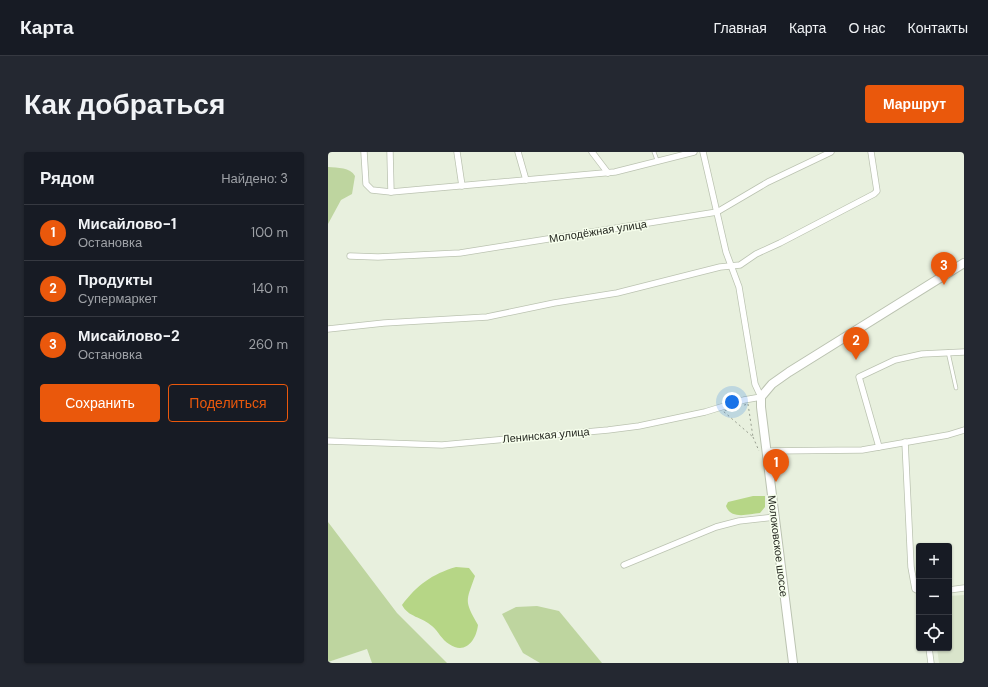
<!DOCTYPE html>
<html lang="ru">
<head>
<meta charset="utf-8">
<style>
	body { margin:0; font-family:"DM Sans",sans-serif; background:#242831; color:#f1f3f6 }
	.controls { position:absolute; right:12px; bottom:12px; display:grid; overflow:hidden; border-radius:4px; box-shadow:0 1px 3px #0004 }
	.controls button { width:36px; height:36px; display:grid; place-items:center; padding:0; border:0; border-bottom:1px solid #363941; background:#171b24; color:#f1f3f6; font:20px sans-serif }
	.you { position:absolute; left:404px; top:250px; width:14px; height:14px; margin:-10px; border:3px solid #fff; border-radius:50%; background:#1a73e8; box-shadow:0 0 0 6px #1a73e833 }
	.badge { display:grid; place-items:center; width:26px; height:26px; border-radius:50%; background:#ea580c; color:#fff; font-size:13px; font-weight:700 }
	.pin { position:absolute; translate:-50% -33px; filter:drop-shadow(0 1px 2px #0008) }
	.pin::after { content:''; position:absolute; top:21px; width:14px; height:12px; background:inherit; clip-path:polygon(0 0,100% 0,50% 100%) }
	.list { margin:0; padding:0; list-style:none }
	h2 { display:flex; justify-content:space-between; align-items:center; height:52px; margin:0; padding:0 16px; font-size:17px }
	h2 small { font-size:13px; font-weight:400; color:#9ea1a6 }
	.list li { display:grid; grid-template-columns:26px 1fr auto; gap:12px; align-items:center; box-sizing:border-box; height:56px; padding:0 16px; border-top:1px solid #363941 }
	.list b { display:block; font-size:15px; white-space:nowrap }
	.list p { margin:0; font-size:13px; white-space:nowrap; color:#9ea1a6 }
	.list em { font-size:13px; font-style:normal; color:#9ea1a6 }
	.actions { display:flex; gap:8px; padding:12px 16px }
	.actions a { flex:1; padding:9px 0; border:1px solid #ea580c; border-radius:4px; text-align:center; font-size:14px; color:#ea580c }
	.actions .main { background:#ea580c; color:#fff }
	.icon { flex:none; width:22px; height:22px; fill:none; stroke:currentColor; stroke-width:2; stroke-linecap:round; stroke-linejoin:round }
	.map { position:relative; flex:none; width:636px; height:511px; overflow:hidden; border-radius:4px }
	header { display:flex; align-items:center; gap:24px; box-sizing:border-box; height:56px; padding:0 20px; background:#171b24; border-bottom:1px solid #363941 }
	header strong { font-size:19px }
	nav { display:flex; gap:22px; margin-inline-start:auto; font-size:14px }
	.intro { display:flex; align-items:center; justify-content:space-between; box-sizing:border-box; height:96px; padding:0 24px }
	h1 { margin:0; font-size:28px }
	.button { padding:10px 18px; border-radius:4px; background:#ea580c; color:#fff; font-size:14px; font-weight:700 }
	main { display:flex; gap:24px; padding:0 24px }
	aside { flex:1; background:#171b24; border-radius:4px; box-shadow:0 1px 3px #0004 }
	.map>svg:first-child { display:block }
	.built { fill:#d9e4cb }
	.green { fill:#bed59f }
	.water { fill:#b6d686 }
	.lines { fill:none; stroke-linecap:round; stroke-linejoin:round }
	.service-casing { stroke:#bbc3b1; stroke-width:4.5 }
	.minor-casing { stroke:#bbc3b1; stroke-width:7 }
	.secondary-casing { stroke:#bbc3b1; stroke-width:10 }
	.path { stroke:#979d8f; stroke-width:1; stroke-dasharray:2 3; stroke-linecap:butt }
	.service { stroke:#fff; stroke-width:3 }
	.minor { stroke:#fff; stroke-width:5.5 }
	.secondary { stroke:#fff; stroke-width:8 }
	.labels { text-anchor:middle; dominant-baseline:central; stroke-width:3; stroke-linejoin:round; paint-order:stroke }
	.street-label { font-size:11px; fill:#1f221b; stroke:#f6feec }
</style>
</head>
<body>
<header>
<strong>Карта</strong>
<nav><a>Главная</a><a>Карта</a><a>О нас</a><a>Контакты</a></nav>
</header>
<div class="intro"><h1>Как добраться</h1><a class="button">Маршрут</a></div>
<main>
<aside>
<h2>Рядом<small>Найдено: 3</small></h2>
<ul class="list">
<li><span class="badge">1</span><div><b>Мисайлово-1</b><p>Остановка</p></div><em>100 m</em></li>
<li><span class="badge">2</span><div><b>Продукты</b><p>Супермаркет</p></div><em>140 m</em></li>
<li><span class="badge">3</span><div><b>Мисайлово-2</b><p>Остановка</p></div><em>260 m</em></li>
</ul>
<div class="actions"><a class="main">Сохранить</a><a>Поделиться</a></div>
</aside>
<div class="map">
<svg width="636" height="511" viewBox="0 0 636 511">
	<rect width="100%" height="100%" fill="#e8f0de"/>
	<!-- built -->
	<polygon class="built" points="636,443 636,511 611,511 609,496 621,496 621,444"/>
	<!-- green -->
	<g class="green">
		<path d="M0,15C10,16 22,15 27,24L24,42L13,48L0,72Z"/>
		<polygon points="0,370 69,461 119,511 44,511 39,497 0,510"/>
		<polygon points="209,454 231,459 274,511 212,511 195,501 174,462 188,455"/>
	</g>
	<!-- water -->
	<g class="water">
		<path d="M425,344H437V355L432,361C420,362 403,368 398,354L400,350Z"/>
		<path d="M128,415L141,416L147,424C138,450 136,448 150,473C148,489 137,503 121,492C114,488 110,479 104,474C94,465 80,465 74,453C89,433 104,422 128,415Z"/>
	</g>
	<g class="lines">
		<!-- service casing -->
		<g class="service-casing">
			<g id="service">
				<polyline points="326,0 329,8"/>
				<polyline points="620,200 628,236"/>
			</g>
		</g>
		<!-- minor casing -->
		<g class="minor-casing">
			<g id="minor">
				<polyline points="36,0 38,32 44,38 63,40 287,20 366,0"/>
				<polyline points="62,0 63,40"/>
				<polyline points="129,0 134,34"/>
				<polyline points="190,0 198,28"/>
				<polyline points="264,0 280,21"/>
				<polyline points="22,104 50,105 132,101 389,60 440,30 503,0"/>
				<polyline points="0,177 56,171 159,165 226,151 289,141 392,115 412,113 428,102 452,91 546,42 549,39 543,0"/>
				<polyline points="0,289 114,293 280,278 311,274 377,260 416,248 433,245 427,232 411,135 398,100 375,0"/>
				<polyline points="577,290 583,415 587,437 591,439"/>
				<polyline points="551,295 531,225 567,208 594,202 636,200"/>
				<polyline points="438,299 534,298 620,283 636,278"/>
				<polyline points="296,413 388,375 411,369 447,365"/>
				<polyline points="621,438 636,436"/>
				<polyline points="601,496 603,511"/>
			</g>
		</g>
		<!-- secondary casing -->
		<g class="secondary-casing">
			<polyline id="secondary" points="465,511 433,255 433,245 444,232 461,220 636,111"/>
		</g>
		<!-- path -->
		<g class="path">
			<polygon points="420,252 425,285 395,259"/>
			<polyline points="425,285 431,299"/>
		</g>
		<!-- service -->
		<use href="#service" class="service"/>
		<!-- minor -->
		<use href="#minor" class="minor"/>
		<!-- secondary -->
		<use href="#secondary" class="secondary"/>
	</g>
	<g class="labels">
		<!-- street labels -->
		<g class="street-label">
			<text transform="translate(270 79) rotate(-9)">Молодёжная улица</text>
			<text transform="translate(218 283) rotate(-5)">Ленинская улица</text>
			<text transform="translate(450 394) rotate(83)">Молоковское шоссе</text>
		</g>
	</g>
</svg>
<div class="controls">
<button>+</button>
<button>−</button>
<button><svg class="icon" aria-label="locate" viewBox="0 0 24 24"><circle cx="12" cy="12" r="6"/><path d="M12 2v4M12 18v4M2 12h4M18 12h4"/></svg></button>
</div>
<div class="you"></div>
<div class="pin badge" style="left:448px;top:330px">1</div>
<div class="pin badge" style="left:528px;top:208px">2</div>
<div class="pin badge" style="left:616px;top:133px">3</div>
</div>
</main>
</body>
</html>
